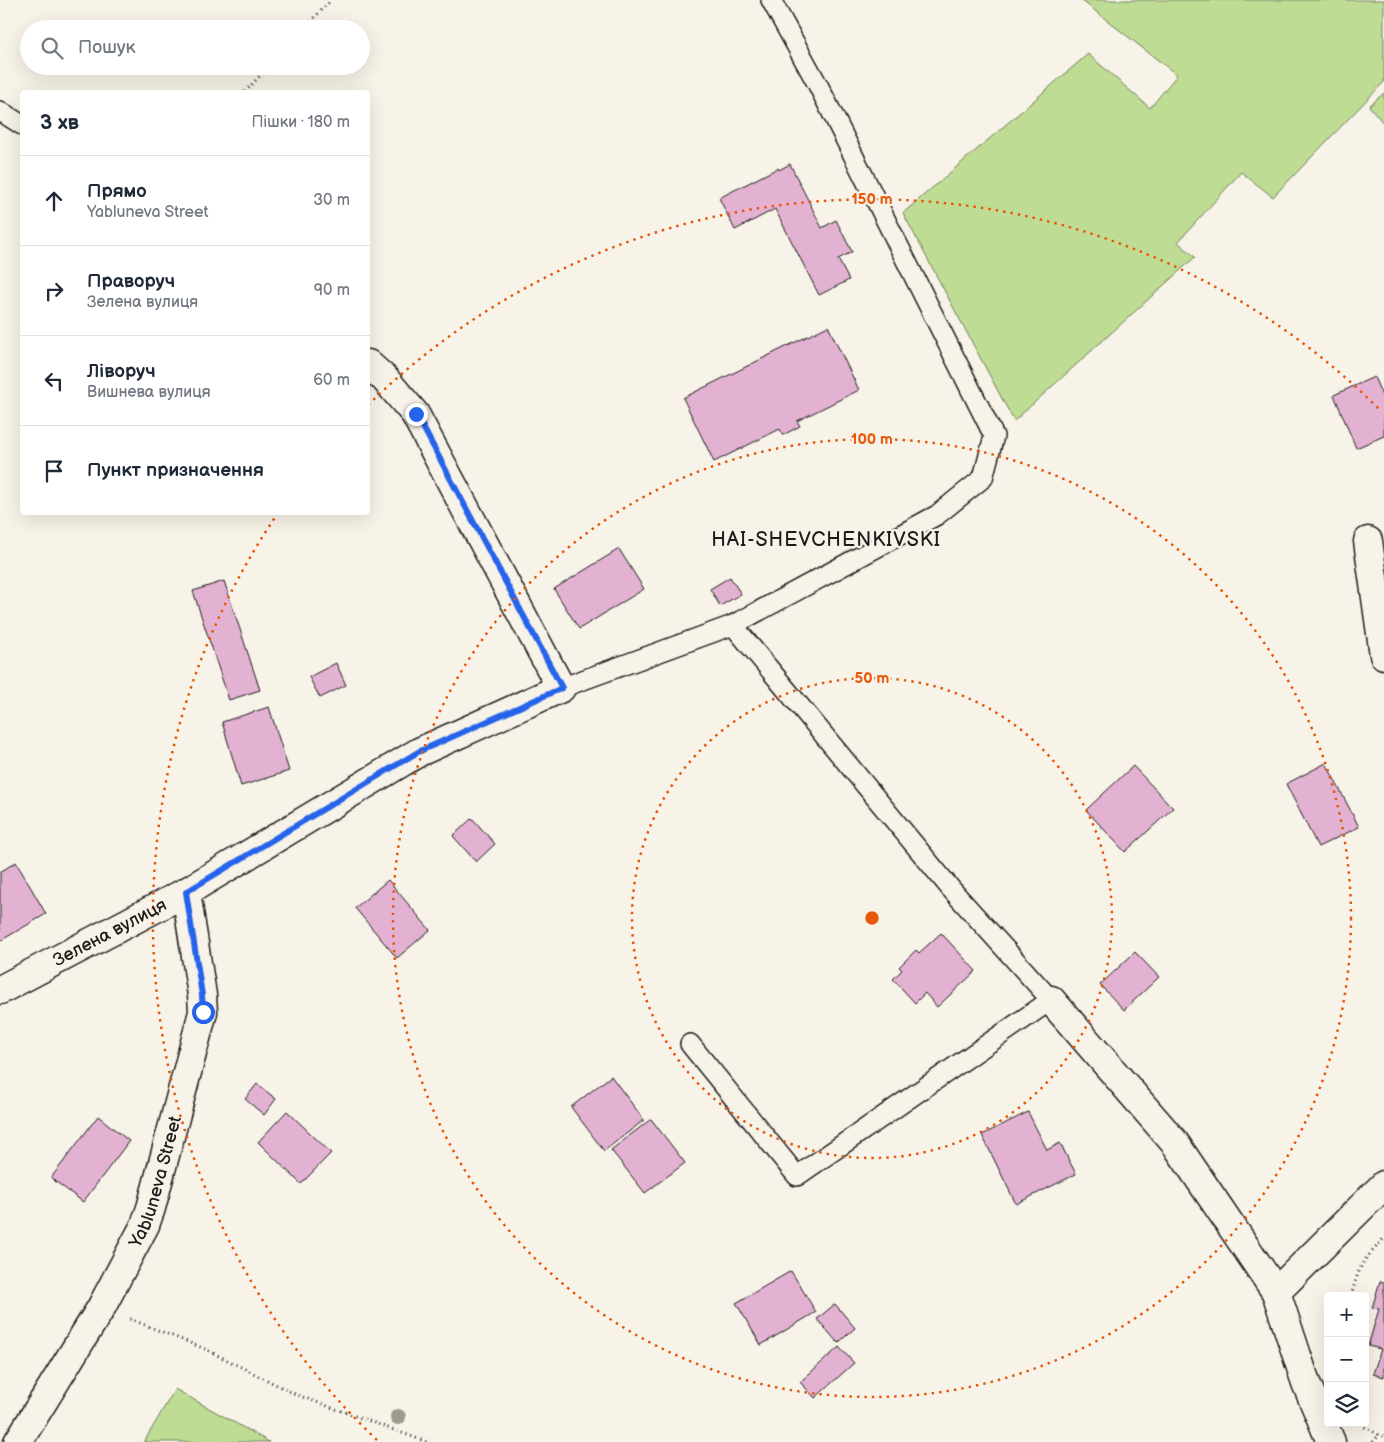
<!DOCTYPE html>
<html lang="uk">
<head>
<meta charset="utf-8">
<style>
	body { margin:0; font-family:"Balsamiq Sans",sans-serif; background:#f2f2f3; color:#1f2937 }
	.controls { position:absolute; right:15px; bottom:15px; display:grid; overflow:hidden; border-radius:5px; box-shadow:0 5px 20px #0002 }
	.controls button { width:45px; height:45px; display:grid; place-items:center; padding:0; border:0; border-bottom:1px solid #e0e1e3; background:#fff; color:#1f2937; font:25px sans-serif }
	.stop { position:absolute; width:15px; height:15px; margin:-11px; border:4px solid #2563eb; border-radius:50%; background:#fff }
	.stop.end { background:#2563eb; border-color:#fff; box-shadow:0 1px 5px #0008 }
	.list { margin:0; padding:0; list-style:none }
	h2 { display:flex; justify-content:space-between; align-items:center; height:65px; margin:0; padding:0 20px; font-size:21px }
	h2 small { font-size:16px; font-weight:400; color:#747a83 }
	.list li { display:grid; grid-template-columns:32px 1fr auto; gap:15px; align-items:center; box-sizing:border-box; height:90px; padding:0 20px; border-top:1px solid #e0e1e3 }
	.list b { display:block; font-size:19px; white-space:nowrap }
	.list p { margin:0; font-size:16px; white-space:nowrap; color:#747a83 }
	.list em { font-size:16px; font-style:normal; color:#747a83 }
	.icon { flex:none; width:28px; height:28px; fill:none; stroke:currentColor; stroke-width:2; stroke-linecap:round; stroke-linejoin:round }
	.map { position:relative; flex:none; width:1384px; height:1442px; overflow:hidden }
	.search { position:absolute; background:#fff; box-shadow:0 5px 20px #0002; left:20px; top:20px; width:350px; height:55px; display:flex; align-items:center; gap:12px; box-sizing:border-box; padding:0 18px; border-radius:28px; color:#747a83; font-size:19px }
	.panel { position:absolute; background:#fff; box-shadow:0 5px 20px #0002; left:20px; top:90px; width:350px; height:425px; border-radius:5px }
	.map>svg:first-child { display:block }
	.green { fill:#bfdc94; stroke:#6e7c58 }
	.building { fill:#e3b2d2; stroke:#1c1c1c }
	.lines { fill:none; stroke-linecap:round; stroke-linejoin:round }
	.service-casing { stroke:#1c1c1c; stroke-width:22 }
	.minor-casing { stroke:#1c1c1c; stroke-width:31 }
	.path { stroke:#1c1c1c; stroke-width:3; stroke-dasharray:1 4; stroke-linecap:butt }
	.service { stroke:#f7f3e8; stroke-width:19 }
	.minor { stroke:#f7f3e8; stroke-width:28 }
	.tree { fill:#9a9d8c }
	.route { stroke:#2563eb; stroke-width:6 }
	.ring { fill:none; stroke:#e8590c; stroke-width:2.5; stroke-dasharray:2.5 5 }
	.labels { text-anchor:middle; dominant-baseline:central; stroke-width:4.5; stroke-linejoin:round; paint-order:stroke }
	.street-label { font-size:18px; fill:#1c1c1c; stroke:#f7f3e8 }
	.quarter-label { font-size:20px; letter-spacing:1px; fill:#1c1c1c; stroke:#f7f3e8 }
	.centre { fill:#e8590c; stroke:#f7f3e8; stroke-width:2.5 }
	.ring-label { font-size:15px; text-anchor:middle; font-weight:bold; fill:#e8590c; stroke:#f7f3e8; stroke-width:4.5; stroke-linejoin:round; paint-order:stroke }
</style>
</head>
<body>
<div class="map">
<svg width="1384" height="1442" viewBox="0 0 1384 1442">
	<rect width="100%" height="100%" fill="#f7f3e8"/>
	<filter id="ink" filterUnits="userSpaceOnUse"><feTurbulence type="fractalNoise" baseFrequency=".02" numOctaves="2"/><feDisplacementMap in="SourceGraphic" scale="10" xChannelSelector="R" yChannelSelector="G"/><feConvolveMatrix kernelMatrix="1 2 1 2 8 2 1 2 1" color-interpolation-filters="sRGB"/></filter>
	<g filter="url(#ink)">
		<!-- green -->
		<g class="green">
			<polygon points="1081,0 1384,0 1384,82 1273,197 1241,172 1178,242 1195,257 1014,421 903,213 1088,54 1150,108 1177,75"/>
			<polygon points="1384,93 1384,124 1369,106"/>
			<polygon points="175,1389 269,1442 144,1442"/>
		</g>
		<!-- building -->
		<g class="building">
			<polygon points="790,164 822,228 836,220 852,252 838,259 849,280 819,295 775,209 735,230 719,198 778,168 779,170"/>
			<polygon points="828,326 859,390 797,421 800,426 783,435 780,429 714,462 683,398"/>
			<polygon points="1374,377 1384,400 1384,436 1356,448 1334,395"/>
			<polygon points="619,549 644,589 579,629 554,589"/>
			<polygon points="730,577 741,594 720,606 710,589"/>
			<polygon points="224,581 260,690 229,700 193,591"/>
			<polygon points="336,663 346,685 320,698 309,677"/>
			<polygon points="269,707 289,771 241,786 222,722"/>
			<polygon points="1326,763 1359,827 1318,847 1286,784"/>
			<polygon points="1133,766 1173,808 1125,852 1086,810"/>
			<polygon points="472,818 495,844 476,862 453,836"/>
			<polygon points="16,862 46,914 0,941 0,872"/>
			<polygon points="388,880 430,930 397,958 355,908"/>
			<polygon points="941,933 976,971 937,1007 925,993 915,1003 893,979 902,970 899,967 916,950 919,953"/>
			<polygon points="1135,952 1159,977 1124,1010 1100,985"/>
			<polygon points="611,1076 644,1120 604,1151 571,1107"/>
			<polygon points="257,1084 276,1099 264,1115 245,1099"/>
			<polygon points="287,1111 331,1153 301,1184 258,1142"/>
			<polygon points="1028,1112 1047,1150 1060,1143 1076,1174 1016,1204 982,1135"/>
			<polygon points="98,1116 129,1141 83,1202 51,1178"/>
			<polygon points="651,1119 685,1163 645,1193 611,1150"/>
			<polygon points="791,1271 816,1312 761,1345 736,1303"/>
			<polygon points="1380,1281 1384,1282 1384,1377 1373,1374 1381,1349 1368,1346 1379,1309 1372,1308"/>
			<polygon points="835,1304 855,1328 838,1343 817,1319"/>
			<polygon points="839,1347 854,1363 815,1398 800,1382"/>
		</g>
		<g class="lines">
			<!-- service casing -->
			<g class="service-casing">
				<g id="service">
					<polyline points="0,111 22,125"/>
					<polyline points="561,688 733,625 937,515 983,478 994,436 818,85 771,0"/>
					<polyline points="690,1044 797,1176 1051,1000 951,889 733,625"/>
				</g>
			</g>
			<!-- minor casing -->
			<g class="minor-casing">
				<g id="minor">
					<polyline points="1368,541 1384,655"/>
					<path id="s1" d="M0,990L186,892L419,752L561,688L415,414L385,379L368,364"/>
					<polyline points="1051,1000 1175,1143 1276,1292 1306,1383 1331,1442"/>
					<polyline points="1276,1292 1384,1185"/>
					<path id="s2" d="M18,1442L101,1308L145,1225L151,1208L203,1012L202,995L186,892"/>
				</g>
			</g>
			<!-- path -->
			<g class="path">
				<polyline points="304,29 331,0"/>
				<polyline points="245,92 269,66"/>
				<polyline points="1351,1296 1358,1273 1364,1261 1384,1238"/>
				<polyline points="130,1319 205,1349 297,1395 427,1442"/>
				<polyline points="1362,1423 1363,1426 1379,1435 1384,1436"/>
				<polyline points="1373,1442 1379,1435"/>
			</g>
			<!-- service -->
			<use href="#service" class="service"/>
			<!-- minor -->
			<use href="#minor" class="minor"/>
		</g>
		<!-- trees -->
		<circle class="tree" cx="398" cy="1417" r="8"/>
	</g>
	<g class="lines" filter="url(#ink)">
		<!-- route -->
		<polyline class="route" points="203,1012 202,995 186,892 418,752 562,688 416,414"/>
	</g>
	<!-- distance rings -->
	<g class="ring">
		<circle cx="872" cy="918" r="240"/>
		<circle cx="872" cy="918" r="479"/>
		<path d="M377 1440A719 719 0 0 1 276 516M368 405A719 719 0 0 1 1380 410"/>
	</g>
	<g class="labels">
		<!-- street labels -->
		<g class="street-label">
			<text stroke="none"><textPath href="#s1" startOffset="124">Зелена вулиця</textPath></text>
			<text stroke="none"><textPath href="#s2" startOffset="296">Yabluneva Street</textPath></text>
		</g>
		<!-- quarter labels -->
		<g class="quarter-label">
			<text x="826" y="540">HAI-SHEVCHENKIVSKI</text>
		</g>
	</g>
	<circle cx="872" cy="918" r="8" class="centre"/>
	<g class="ring-label">
		<text x="872" y="204">150 m</text>
		<text x="872" y="444">100 m</text>
		<text x="872" y="683">50 m</text>
	</g>
</svg>
<div class="controls">
<button>+</button>
<button>−</button>
<button><svg class="icon" aria-label="layers" viewBox="0 0 24 24"><path d="M12 4l9 5-9 5-9-5zM3 14l9 5 9-5"/></svg></button>
</div>
<div class="stop" style="left:203px;top:1012px"></div>
<div class="stop end" style="left:416px;top:414px"></div>
<div class="search"><svg class="icon" aria-label="search" viewBox="0 0 24 24"><circle cx="10" cy="10" r="6"/><path d="M15 15l6 6"/></svg>Пошук</div>
<section class="panel">
<h2>3 хв<small>Пішки · 180 m</small></h2>
<ul class="list">
<li><svg class="icon" aria-label="ahead" viewBox="0 0 24 24"><path d="M12 20V5M6 11l6-6 6 6"/></svg><div><b>Прямо</b><p>Yabluneva Street</p></div><em>30 m</em></li>
<li><svg class="icon" aria-label="right" viewBox="0 0 24 24"><path d="M7 20v-9h11M14 6l5 5-5 5"/></svg><div><b>Праворуч</b><p>Зелена вулиця</p></div><em>90 m</em></li>
<li><svg class="icon" aria-label="left" viewBox="0 0 24 24"><path d="M17 20v-9H6M10 6l-5 5 5 5"/></svg><div><b>Ліворуч</b><p>Вишнева вулиця</p></div><em>60 m</em></li>
<li><svg class="icon" aria-label="arrive" viewBox="0 0 24 24"><path d="M6 21V4h12l-3 4 3 4H6"/></svg><div><b>Пункт призначення</b></div></li>
</ul>
</section>
</div>
</body>
</html>
